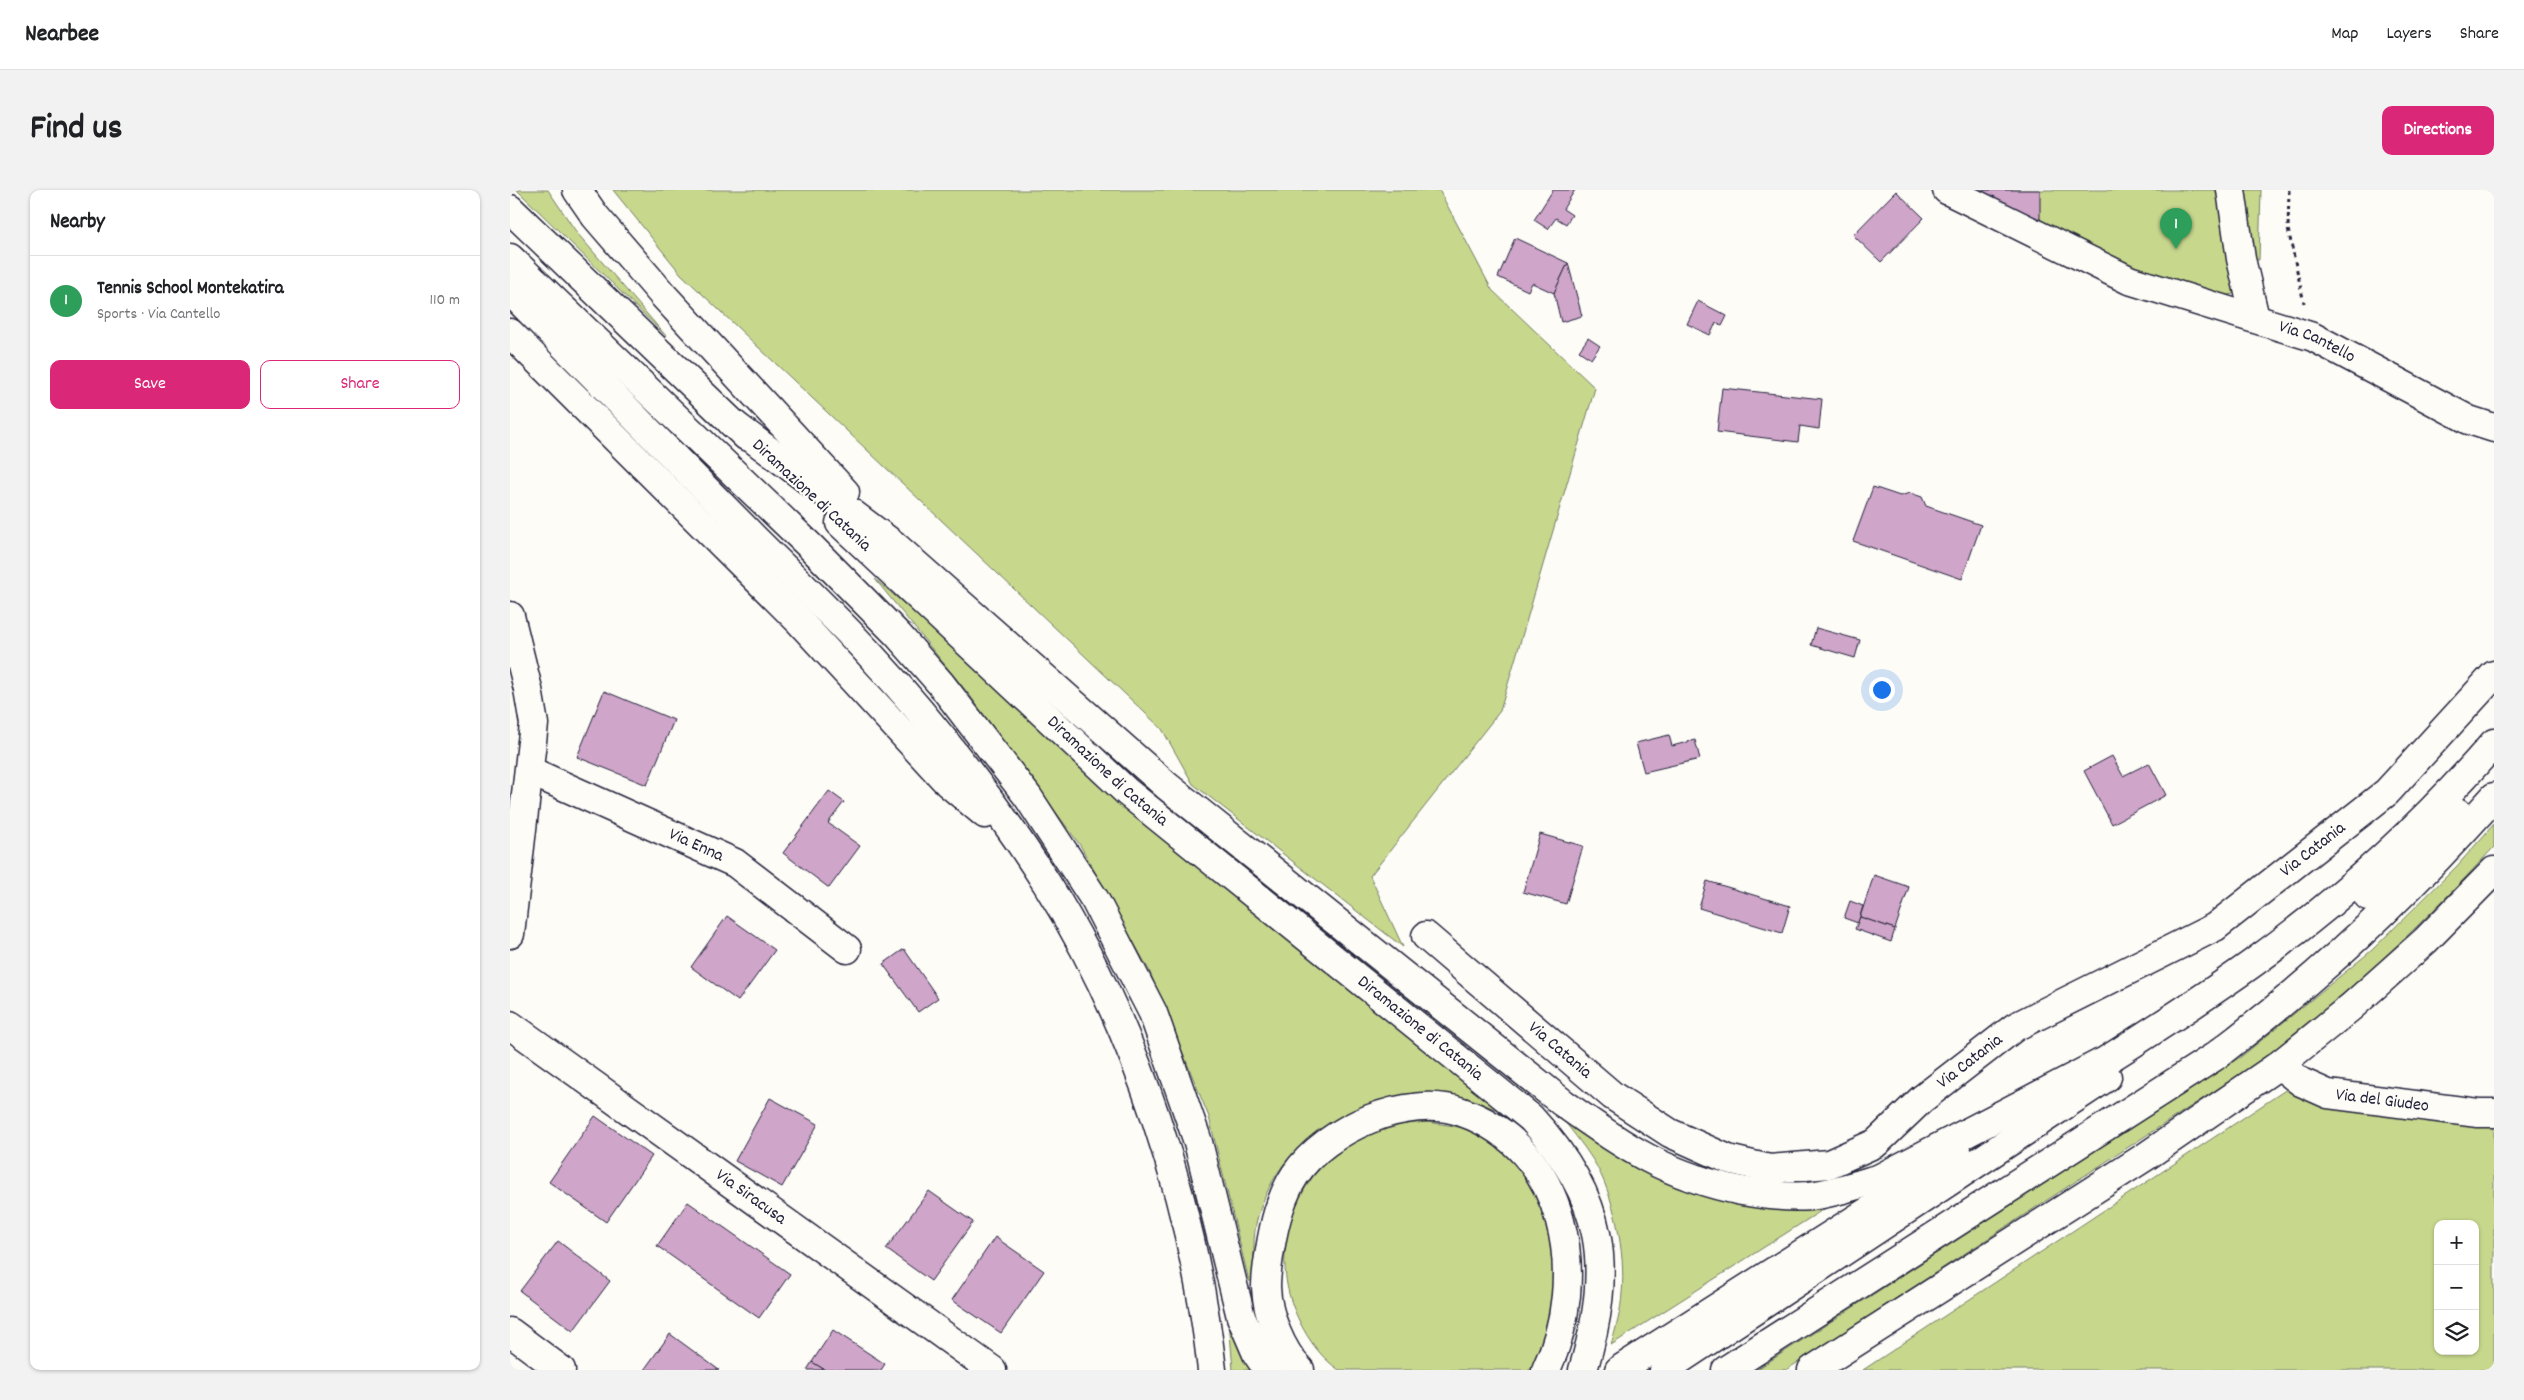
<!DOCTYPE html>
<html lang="en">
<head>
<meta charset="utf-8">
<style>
	body { margin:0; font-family:Dekko,sans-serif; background:#f2f2f2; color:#202124 }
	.controls { position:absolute; right:15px; bottom:15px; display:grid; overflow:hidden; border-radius:10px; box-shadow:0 1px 4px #0004 }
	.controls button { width:45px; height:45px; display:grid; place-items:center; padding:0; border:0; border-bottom:1px solid #e0e0e0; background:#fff; color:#202124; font:25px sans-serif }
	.you { position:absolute; left:1371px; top:499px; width:18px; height:18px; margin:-12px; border:4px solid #fff; border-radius:50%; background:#1a73e8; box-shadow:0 0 0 8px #1a73e833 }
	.badge { display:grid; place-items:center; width:32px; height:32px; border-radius:50%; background:#db2777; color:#fff; font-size:16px; font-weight:700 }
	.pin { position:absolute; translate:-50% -41px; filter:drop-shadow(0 1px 2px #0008) }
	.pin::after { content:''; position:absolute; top:26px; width:18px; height:15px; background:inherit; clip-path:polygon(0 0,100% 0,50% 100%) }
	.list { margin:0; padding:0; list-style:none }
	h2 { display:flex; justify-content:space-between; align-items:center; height:65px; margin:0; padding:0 20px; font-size:21px }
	h2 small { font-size:16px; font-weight:400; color:#757577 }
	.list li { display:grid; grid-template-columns:32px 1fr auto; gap:15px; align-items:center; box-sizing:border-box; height:90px; padding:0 20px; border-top:1px solid #e0e0e0 }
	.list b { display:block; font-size:19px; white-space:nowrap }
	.list p { margin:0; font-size:16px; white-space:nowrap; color:#757577 }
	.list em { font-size:16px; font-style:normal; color:#757577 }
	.actions { display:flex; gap:10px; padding:15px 20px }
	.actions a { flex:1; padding:11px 0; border:1px solid #db2777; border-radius:10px; text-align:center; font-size:18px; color:#db2777 }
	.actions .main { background:#db2777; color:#fff }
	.icon { flex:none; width:28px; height:28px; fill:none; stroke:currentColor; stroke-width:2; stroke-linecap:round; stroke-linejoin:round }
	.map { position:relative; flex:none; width:1984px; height:1180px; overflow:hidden; border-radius:10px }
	header { display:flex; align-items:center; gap:30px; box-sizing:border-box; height:70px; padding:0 25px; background:#fff; border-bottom:1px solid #e0e0e0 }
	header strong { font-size:24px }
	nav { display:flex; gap:28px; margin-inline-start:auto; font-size:18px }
	.intro { display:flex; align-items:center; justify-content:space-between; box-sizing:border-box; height:120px; padding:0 30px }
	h1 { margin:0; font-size:35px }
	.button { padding:12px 22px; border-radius:10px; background:#db2777; color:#fff; font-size:18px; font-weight:700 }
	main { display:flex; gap:30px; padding:0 30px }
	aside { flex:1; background:#fff; border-radius:10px; box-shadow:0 1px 4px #0004 }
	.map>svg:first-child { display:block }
	.green { fill:#c7d88d; stroke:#747d64; fill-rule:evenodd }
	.building { fill:#cfa5c9; stroke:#22223b }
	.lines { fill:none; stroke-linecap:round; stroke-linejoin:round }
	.minor-casing { stroke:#22223b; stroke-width:31 }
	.major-casing { stroke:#22223b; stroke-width:31 }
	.highway-casing { stroke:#22223b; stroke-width:31 }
	.path { stroke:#22223b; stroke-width:3; stroke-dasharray:4 4; stroke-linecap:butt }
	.minor { stroke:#fdfcf7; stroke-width:28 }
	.major { stroke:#fdfcf7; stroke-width:28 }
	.highway { stroke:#fdfcf7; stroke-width:28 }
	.labels { text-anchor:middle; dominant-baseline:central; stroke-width:4.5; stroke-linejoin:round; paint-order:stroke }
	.street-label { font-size:18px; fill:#22223b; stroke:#fdfcf7 }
</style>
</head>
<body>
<header>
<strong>Nearbee</strong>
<nav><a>Map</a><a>Layers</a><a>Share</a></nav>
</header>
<div class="intro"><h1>Find us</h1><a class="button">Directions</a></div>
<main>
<aside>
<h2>Nearby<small></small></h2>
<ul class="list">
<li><span class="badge" style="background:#2e9e5b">1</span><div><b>Tennis School Montekatira</b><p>Sports · Via Cantello</p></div><em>110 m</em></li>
</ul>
<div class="actions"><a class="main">Save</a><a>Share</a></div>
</aside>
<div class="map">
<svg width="1984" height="1180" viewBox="0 0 1984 1180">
	<rect width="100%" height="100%" fill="#fdfcf7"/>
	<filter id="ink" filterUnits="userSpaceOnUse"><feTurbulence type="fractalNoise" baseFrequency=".02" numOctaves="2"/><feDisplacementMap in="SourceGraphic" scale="10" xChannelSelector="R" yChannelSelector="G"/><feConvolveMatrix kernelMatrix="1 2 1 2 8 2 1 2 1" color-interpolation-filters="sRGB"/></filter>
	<g filter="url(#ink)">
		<!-- green -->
		<g class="green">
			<polygon points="7,0 38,0 67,43 156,146"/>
			<polygon points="103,0 929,0 982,100 1085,198 990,521 860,686 893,757 683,594 652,539 171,84"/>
			<polygon points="1466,0 1751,0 1749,70 1723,66 1726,96 1723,104 1700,108 1630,83"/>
			<path d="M365,389L993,922C972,914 951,904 928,904C846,904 772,945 748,1026C742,1046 744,1070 745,1091H739L699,927L639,780L570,655L461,507Z"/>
			<path d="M1984,634V657C1911,737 1832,809 1746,874L1276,1180H1246L1732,866L1861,761L1947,676Z"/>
			<path d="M1777,899L1815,915L1984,933V1180H1353ZM1928,1034H1965V1161H1928Z"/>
			<path d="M1049,924L1101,962L1317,1017L1101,1155C1106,1138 1111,1121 1112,1103C1116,1064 1104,1003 1083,970C1073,954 1060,939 1049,924Z"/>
			<path d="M917,932C935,935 955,936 972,945C983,951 992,962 1001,970C1059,1030 1049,1108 1022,1180H829C808,1166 793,1142 784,1119C757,1051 792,970 860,942C878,935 898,934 917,932Z"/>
			<polygon points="719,1131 741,1180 723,1180"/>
		</g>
		<!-- building -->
		<g class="building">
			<polygon points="1043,0 1065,0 1053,19 1062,25 1056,34 1046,28 1038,39 1024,30"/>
			<polygon points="1470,0 1530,0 1530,30"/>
			<polygon points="1386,1 1414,28 1371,72 1343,45"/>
			<polygon points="1005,48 1058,73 1044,103 1022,93 1018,101 988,87"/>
			<polygon points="1058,73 1072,126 1051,132 1044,103"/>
			<polygon points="1188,111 1217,126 1212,136 1206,133 1200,145 1177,134"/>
			<polygon points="1078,148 1090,156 1081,169 1069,161"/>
			<polygon points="1212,198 1312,209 1309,239 1290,236 1288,252 1207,242"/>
			<polygon points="1363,297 1390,306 1400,303 1412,307 1416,316 1471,335 1452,389 1343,351"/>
			<polygon points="1306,438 1350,450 1345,468 1301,455"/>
			<polygon points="94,501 164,530 137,595 67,567"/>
			<polygon points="1159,545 1162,556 1185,550 1190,569 1134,582 1126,553"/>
			<polygon points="1602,566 1613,586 1639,573 1656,605 1602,634 1574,581"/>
			<polygon points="319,601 334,612 318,633 350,656 319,698 273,663"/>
			<polygon points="1030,644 1073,656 1056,714 1013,702"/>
			<polygon points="1364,685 1399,697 1385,739 1350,727"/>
			<polygon points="1197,691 1280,716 1272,743 1189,718"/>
			<polygon points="1340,711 1353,716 1348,733 1334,728"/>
			<polygon points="217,726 265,760 228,811 181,777"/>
			<polygon points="1350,727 1385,739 1381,752 1345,739"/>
			<polygon points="394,759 428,808 408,822 373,774"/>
			<polygon points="260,908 308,934 272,997 225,971"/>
			<polygon points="85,926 142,966 96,1032 39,992"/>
			<polygon points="419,1001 463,1032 421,1091 376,1059"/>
			<polygon points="178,1012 280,1084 249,1128 147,1056"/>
			<polygon points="485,1047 534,1081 491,1143 442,1110"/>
			<polygon points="48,1051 100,1091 63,1141 10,1101"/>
			<polygon points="323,1140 375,1174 371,1180 315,1180 302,1172"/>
			<polygon points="160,1144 209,1180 134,1180"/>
			<polygon points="302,1172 315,1180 297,1180"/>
		</g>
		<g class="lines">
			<!-- minor casing -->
			<g class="minor-casing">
				<g id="minor">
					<path id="s1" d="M1437,0L1619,90L1803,147L1959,230L1984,238"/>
					<polyline points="1721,0 1731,69 1745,128"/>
					<polyline points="0,426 18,499 24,534 0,744"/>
					<path id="s2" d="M20,581L225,673L337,759"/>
					<path id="s3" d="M916,746L1103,906L1160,943L1218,969L1260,979L1319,974L1366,953L1412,909L1505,837L1705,737L1877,602L1984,485"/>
					<path id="s4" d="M0,835L482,1180"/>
					<path id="s5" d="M1769,875L1791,892L1818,904L1968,923H1984"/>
					<polyline points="0,1142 51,1180"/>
				</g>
			</g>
			<!-- major casing -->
			<g class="major-casing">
				<polyline id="major" points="1302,1180 1635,967 1769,875 1841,817 1915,751 1984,681"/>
			</g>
			<!-- highway casing -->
			<g class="highway-casing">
				<g id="highway">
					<polyline points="67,0 85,26 153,105 335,302"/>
					<polyline points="0,19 236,246"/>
					<polyline points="0,68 301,357 388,445 431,494 518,607 585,710 643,823 688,952 731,1127 747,1164 758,1180"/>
					<path d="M0,101C81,183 162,264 242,346C283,387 325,426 364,469C424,534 490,619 537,694C625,834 684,1016 702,1180"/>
					<polyline points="0,143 290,432 438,593 475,624"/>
					<path d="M222,233L384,355L657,596L1053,913C1114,957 1157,986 1232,1001C1255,1005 1277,1008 1300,1006C1324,1003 1347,995 1370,988L1591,873"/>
					<path id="s6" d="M330,333L617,602L1021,928C1095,1008 1104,1077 1073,1180"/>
					<polyline points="1858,706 1908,663 1947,622"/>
					<path d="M1575,884C1631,848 1689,812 1743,773C1832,709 1913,635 1984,553"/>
					<path d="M790,1180C771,1160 757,1125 756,1097C756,1085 758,1072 760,1060C764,1034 770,1008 785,985C816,939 897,903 952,922C1058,959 1079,1088 1036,1180"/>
					<polyline points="1109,1180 1448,964"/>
					<polyline points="1154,1180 1597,887"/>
					<path d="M1216,1180L1704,867C1806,790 1899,703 1984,607"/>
				</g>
			</g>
			<!-- path -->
			<polyline class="path" points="1779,0 1778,39 1794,113"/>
			<!-- minor -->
			<use href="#minor" class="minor"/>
			<!-- major -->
			<use href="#major" class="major"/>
			<!-- highway -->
			<use href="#highway" class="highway"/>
		</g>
	</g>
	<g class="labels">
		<!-- street labels -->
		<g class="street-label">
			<text stroke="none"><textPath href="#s1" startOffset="401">Via Cantello</textPath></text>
			<text transform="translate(301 306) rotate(43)">Diramazione di Catania</text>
			<text stroke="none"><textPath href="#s6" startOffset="365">Diramazione di Catania</textPath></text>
			<text stroke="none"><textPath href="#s2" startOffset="182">Via Enna</textPath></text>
			<text stroke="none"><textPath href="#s3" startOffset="1061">Via Catania</textPath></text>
			<text stroke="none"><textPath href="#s6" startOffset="770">Diramazione di Catania</textPath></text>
			<text stroke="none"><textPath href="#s3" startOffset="176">Via Catania</textPath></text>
			<text stroke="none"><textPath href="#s3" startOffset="656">Via Catania</textPath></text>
			<text stroke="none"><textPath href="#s5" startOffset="112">Via del Giudeo</textPath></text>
			<text stroke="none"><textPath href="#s4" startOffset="296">Via Siracusa</textPath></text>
		</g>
	</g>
</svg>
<div class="controls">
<button>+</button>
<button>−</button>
<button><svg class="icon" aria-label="layers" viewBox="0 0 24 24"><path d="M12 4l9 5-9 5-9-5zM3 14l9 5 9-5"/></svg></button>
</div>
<div class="you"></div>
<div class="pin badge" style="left:1666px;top:59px;background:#2e9e5b">1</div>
</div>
</main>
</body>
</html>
